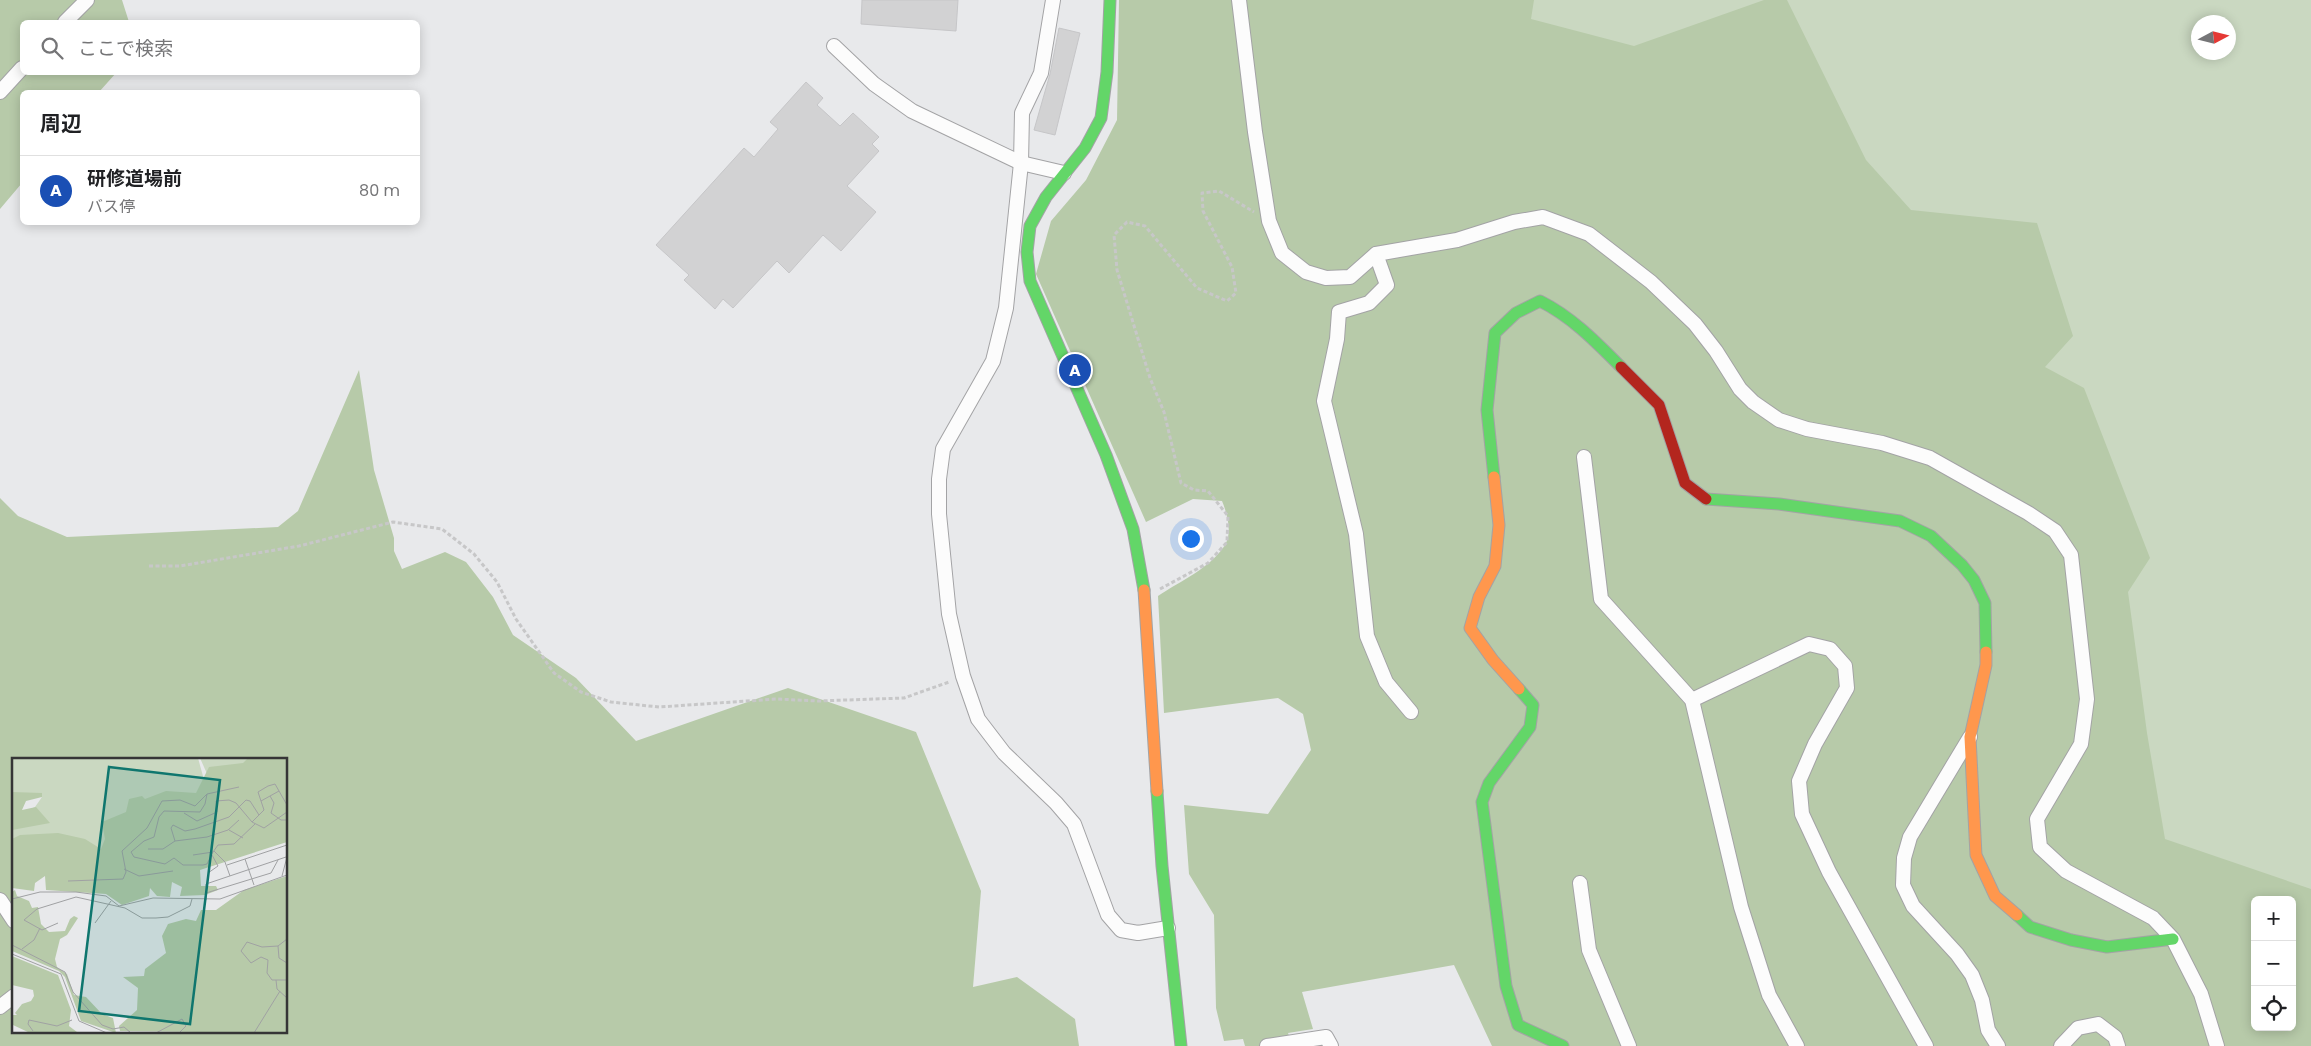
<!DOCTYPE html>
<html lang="ja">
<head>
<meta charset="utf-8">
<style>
	body { margin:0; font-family:Poppins,"Noto Sans JP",sans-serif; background:#f2f2f2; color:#202124 }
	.controls { position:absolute; right:15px; bottom:15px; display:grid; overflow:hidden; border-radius:8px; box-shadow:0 2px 12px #0003 }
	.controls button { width:45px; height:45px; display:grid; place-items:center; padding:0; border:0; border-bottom:1px solid #e0e0e0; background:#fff; color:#202124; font:25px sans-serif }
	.compass { position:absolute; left:2191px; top:15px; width:45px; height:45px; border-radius:50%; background:#fff; box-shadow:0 2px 12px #0003; rotate:83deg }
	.you { position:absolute; left:1190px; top:538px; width:18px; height:18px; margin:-12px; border:4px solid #fff; border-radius:50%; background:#1a73e8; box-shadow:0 0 0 8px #1a73e833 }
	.badge { display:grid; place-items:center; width:32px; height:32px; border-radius:50%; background:#747475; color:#fff; font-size:16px; font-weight:700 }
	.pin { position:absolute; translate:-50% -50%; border:2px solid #fff; box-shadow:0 1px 5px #0006 }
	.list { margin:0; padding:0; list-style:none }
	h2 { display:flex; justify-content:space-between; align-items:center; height:65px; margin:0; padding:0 20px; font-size:21px }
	h2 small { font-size:16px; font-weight:400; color:#757577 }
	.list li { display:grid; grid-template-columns:32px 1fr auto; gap:15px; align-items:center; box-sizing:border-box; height:70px; padding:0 20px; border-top:1px solid #e0e0e0 }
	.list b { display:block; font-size:19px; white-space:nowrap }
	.list p { margin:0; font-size:16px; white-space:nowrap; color:#757577 }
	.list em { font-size:16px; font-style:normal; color:#757577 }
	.icon { flex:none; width:28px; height:28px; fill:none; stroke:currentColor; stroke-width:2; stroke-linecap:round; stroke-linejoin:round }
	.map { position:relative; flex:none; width:2311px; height:1046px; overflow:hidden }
	.search { position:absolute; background:#fff; box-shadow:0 2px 12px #0003; left:20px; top:20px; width:400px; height:55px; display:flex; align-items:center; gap:12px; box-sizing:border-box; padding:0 18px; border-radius:8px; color:#757577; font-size:19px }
	.panel { position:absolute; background:#fff; box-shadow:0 2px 12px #0003; left:20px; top:90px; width:400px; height:135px; border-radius:8px }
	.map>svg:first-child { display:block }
	.green { fill:#cad8c1; fill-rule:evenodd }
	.forest { fill:#b7caa9; fill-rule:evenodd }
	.building { fill:#d2d2d3; stroke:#c6c6c8 }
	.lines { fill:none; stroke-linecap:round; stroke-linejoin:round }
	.street-casing { stroke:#a3a3a5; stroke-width:16 }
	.fast-casing { stroke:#a3a3a5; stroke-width:13 }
	.slow-casing { stroke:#a3a3a5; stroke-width:13 }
	.jam-casing { stroke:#a3a3a5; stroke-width:13 }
	.path { stroke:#c7c7c8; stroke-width:3; stroke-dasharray:4 2.5; stroke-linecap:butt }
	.street { stroke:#fcfcfc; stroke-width:14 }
	.fast { stroke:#63d668; stroke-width:11 }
	.slow { stroke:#ff974d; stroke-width:11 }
	.jam { stroke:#b3261e; stroke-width:11 }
	.inset-road { fill:none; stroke:#a0a1a3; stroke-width:1 }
	.view { fill:#0f766e; fill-opacity:0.15; stroke:#0f766e; stroke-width:2.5 }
	.inset-edge { fill:none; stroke:#353536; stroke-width:2.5 }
</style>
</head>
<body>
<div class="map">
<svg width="2311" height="1046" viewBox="0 0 2311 1046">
	<rect width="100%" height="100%" fill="#e8e9eb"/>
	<!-- green -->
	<path class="green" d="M1486,0H2311V905L2292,900H2255L2233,926ZM2198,22H2228V52H2198Z"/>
	<!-- forest -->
	<g class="forest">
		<polygon points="0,0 122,0 129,22 22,22 22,72 116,73 99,92 22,92 22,183 0,209"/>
		<path d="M1119,0H1534L1531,19L1634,46L1764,0H1787L1866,160L1911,210L2037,223L2073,336L2045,367L2084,388L2150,558L2128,592L2147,733L2165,839L2311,889V1046H1492L1454,965L1302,992L1313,1029L1288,1033L1293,1046H1245L1243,1039L1224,1041L1216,1008L1214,915L1189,874L1184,805L1268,814L1311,750L1303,714L1278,698L1164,713L1158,596C1180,581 1213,567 1226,543C1232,531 1227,513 1222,501L1193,499L1146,522L1036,274L1051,221L1086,180L1117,120ZM2255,900H2292V1027H2255Z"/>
		<path d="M359,370L374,470L394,538V551L402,569L445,552L466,562L493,597L513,635L576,678L636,741L788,688L916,732L981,891L973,987L1017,977L1075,1019L1079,1046H0V498L18,516L67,537L278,527L298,511ZM14,760H286V1032H14Z"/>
	</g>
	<!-- building -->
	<g class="building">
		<polygon points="862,0 958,0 956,31 861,24"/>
		<polygon points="1059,28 1080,33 1055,135 1034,130 1050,74"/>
		<polygon points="806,82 823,98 817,105 840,126 853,113 879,137 872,144 879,151 847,186 876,212 841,251 823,235 789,273 777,261 733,308 723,299 715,309 684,280 689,275 656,245 744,148 754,157 778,129 770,122"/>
	</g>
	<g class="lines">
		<!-- street casing -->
		<g class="street-casing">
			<g id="street">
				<polyline points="1053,0 1041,73 1022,113 1021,163 1006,308 993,361 943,449 939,479 939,514 949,614 963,676 978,719 1004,753 1056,803 1074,824 1108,915 1121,930 1138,933 1168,928"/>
				<polyline points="1239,0 1255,132 1269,221 1282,253 1306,272 1326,278 1350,277 1376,254 1457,240 1514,222 1543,217 1589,234 1651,282 1695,324 1716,351 1740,389 1753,402 1779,420 1807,429 1882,443 1930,458 2028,513 2055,531 2071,555 2087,699 2081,744 2037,819 2040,847 2066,871 2153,918 2173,939 2201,994 2217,1046"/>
				<polyline points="65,22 87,0"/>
				<polyline points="834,46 874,84 912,111 1021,163 1064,173"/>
				<polyline points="0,92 22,68"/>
				<polyline points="1376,254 1387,285 1369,303 1339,312 1337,339 1324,401 1356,534 1367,636 1386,682 1411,712"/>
				<polyline points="1584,457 1601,599 1692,700 1741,907 1769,995 1797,1046"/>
				<polyline points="1692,700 1809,644 1830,649 1845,666 1847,688 1815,744 1799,781 1802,814 1829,872 1926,1046"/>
				<polyline points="1970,737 1910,837 1904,858 1903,885 1913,906 1957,954 1972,975 1982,1000 1988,1030 1998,1046"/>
				<polyline points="1580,883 1589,950 1629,1046"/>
				<polyline points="0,900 14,921"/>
				<polyline points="0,1007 14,996"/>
				<polyline points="1267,1046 1326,1037 1331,1046"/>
				<polyline points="2061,1046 2078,1028 2098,1024 2115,1037 2118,1046"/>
			</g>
		</g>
		<!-- fast casing -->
		<g class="fast-casing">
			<g id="fast">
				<polyline points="1110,0 1107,72 1101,118 1085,148 1046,197 1030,226 1027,252 1030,281 1106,455 1133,529 1144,590"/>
				<path d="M1494,477L1487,410L1495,333L1516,313L1540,301C1572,317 1596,342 1621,367"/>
				<polyline points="1706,499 1779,504 1900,521 1931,536 1962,565 1974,580 1985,603 1986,652"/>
				<polyline points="1519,689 1533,705 1530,727 1489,783 1482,802 1506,986 1518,1025 1563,1046"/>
				<polyline points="1157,791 1162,866 1181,1046"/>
				<polyline points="2017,915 2030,927 2071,940 2107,947 2173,939"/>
			</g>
		</g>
		<!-- slow casing -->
		<g class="slow-casing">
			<g id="slow">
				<polyline points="1494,477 1499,525 1495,566 1479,597 1470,628 1493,660 1519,689"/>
				<polyline points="1144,590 1157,791"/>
				<polyline points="1986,652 1986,665 1970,737 1976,855 1995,896 2017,915"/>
			</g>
		</g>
		<!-- jam casing -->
		<g class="jam-casing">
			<polyline id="jam" points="1621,367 1659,405 1685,483 1706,499"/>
		</g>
		<!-- path -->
		<g class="path">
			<polyline points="149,566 180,566 299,546 393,522 442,529 474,554 497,582 516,619 554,673 581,692 611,702 659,707 777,699 818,701 904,698 949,682"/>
			<polyline points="1160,589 1208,563 1227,542 1228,516 1208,491 1194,490 1181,483 1164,412 1150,378 1117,270 1114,235 1127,222 1145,226 1197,288 1227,301 1236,293 1232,267 1203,211 1202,193 1219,191 1254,212"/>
		</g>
		<!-- street -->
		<use href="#street" class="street"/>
		<!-- fast -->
		<use href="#fast" class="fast"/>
		<!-- slow -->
		<use href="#slow" class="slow"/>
		<!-- jam -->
		<use href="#jam" class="jam"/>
	</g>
	<!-- overview -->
	<g transform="translate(12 758)">
		<rect width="275" height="275" fill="#e8e9eb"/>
		<path d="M0,0H186L194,29L90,96L48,81L0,82V60L23,49L30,39L24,35L0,37ZM188,0H272L196,18Z" fill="#cad8c1"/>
		<path d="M236,0H275V84L188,112L189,128H204L206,132L193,137L168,138L170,129L160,124L158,139L145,138L138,130L137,138L110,147L94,136L34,132L33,118L23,125L22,133L0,130V81L8,77L46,75L73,81L89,91L93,81L90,64L114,54L117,41L130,38L133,41L154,33L184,35L197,9L231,5ZM0,34L30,35V39L14,43L10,52L24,49L38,65L0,72ZM275,118V275L108,273L107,268L125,252L126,230L111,219L132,218L133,211L154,195L150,178L156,166L174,161L184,163L189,152H204L232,132ZM3,132L5,138L17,143L20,150L26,149L29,166L37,174L53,173L58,161L62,158L66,160L55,177L48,181L43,201L45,209L55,216L62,237L74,239L90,256L101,260L104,275L69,263L53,219L47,213L0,193V134ZM0,198L46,217L59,252L57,268L65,274L75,275H18L1,267L0,257H5L3,255L10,246L19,243L22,238L21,232L0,227Z" fill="#b7caa9"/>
		<path class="inset-road" d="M195,36L193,46L188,54L152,53L147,59L142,79L132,83L119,94L122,99L153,106L162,100L171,107H191L195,106L201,94M258,38L262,45L259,55L269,62H275M249,43L267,33M172,55L185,63L205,54L204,43L217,42L224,45L240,64L252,70L275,54M240,64L252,52L246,34L256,28L263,26L275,47M217,72L231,80M163,83L159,70L161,67L173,73L183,71L217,59L234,42L238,43L247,57M136,91H151L163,83L195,79L216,72L227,62M202,93L213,104L218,118M181,97L201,94L206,87L222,86L243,66M233,101L242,127M215,107L275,87M112,111L127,118L161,113M196,115L206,108L200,97M270,118L275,99M56,123L111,121L114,114L110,93L135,70L150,43L168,42L183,48L195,36L227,29M194,135L259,115L266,102M0,141L28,134H64L94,138L107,148L141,140L208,141L275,117M194,142V126L274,99M46,165L30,172L12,162L25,151L64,139L113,150L130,160H144L156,159L178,148L180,141M83,165L99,143M275,181L266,188L267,200L275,205M0,187L53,214L61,234L90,267L101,271L112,269L119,275M266,188L250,189L235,184L229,193L239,205L249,199L256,202L255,215L260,222H275M10,191L22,182L28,170M0,196L49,216L67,263L95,275M264,222L265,231L275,240M21,273L16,266L17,262L45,268L60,262M144,275L170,261L174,268L167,275M242,275L268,233"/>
		<path class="view" d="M97,9L208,22L178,266L67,253Z"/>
		<rect width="275" height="275" class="inset-edge"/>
	</g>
</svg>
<div class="controls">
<button>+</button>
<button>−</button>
<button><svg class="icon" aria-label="locate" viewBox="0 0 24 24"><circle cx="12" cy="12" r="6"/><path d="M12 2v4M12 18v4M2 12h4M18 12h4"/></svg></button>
</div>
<svg class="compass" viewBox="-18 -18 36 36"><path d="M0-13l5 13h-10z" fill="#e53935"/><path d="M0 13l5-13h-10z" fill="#757577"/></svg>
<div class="you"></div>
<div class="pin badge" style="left:1075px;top:370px;background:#1a4fb4">A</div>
<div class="search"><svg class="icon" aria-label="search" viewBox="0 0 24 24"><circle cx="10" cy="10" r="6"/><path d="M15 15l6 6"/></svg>ここで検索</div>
<section class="panel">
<h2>周辺<small></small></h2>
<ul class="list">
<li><span class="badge" style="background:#1a4fb4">A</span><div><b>研修道場前</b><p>バス停</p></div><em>80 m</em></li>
</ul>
</section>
</div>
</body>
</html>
